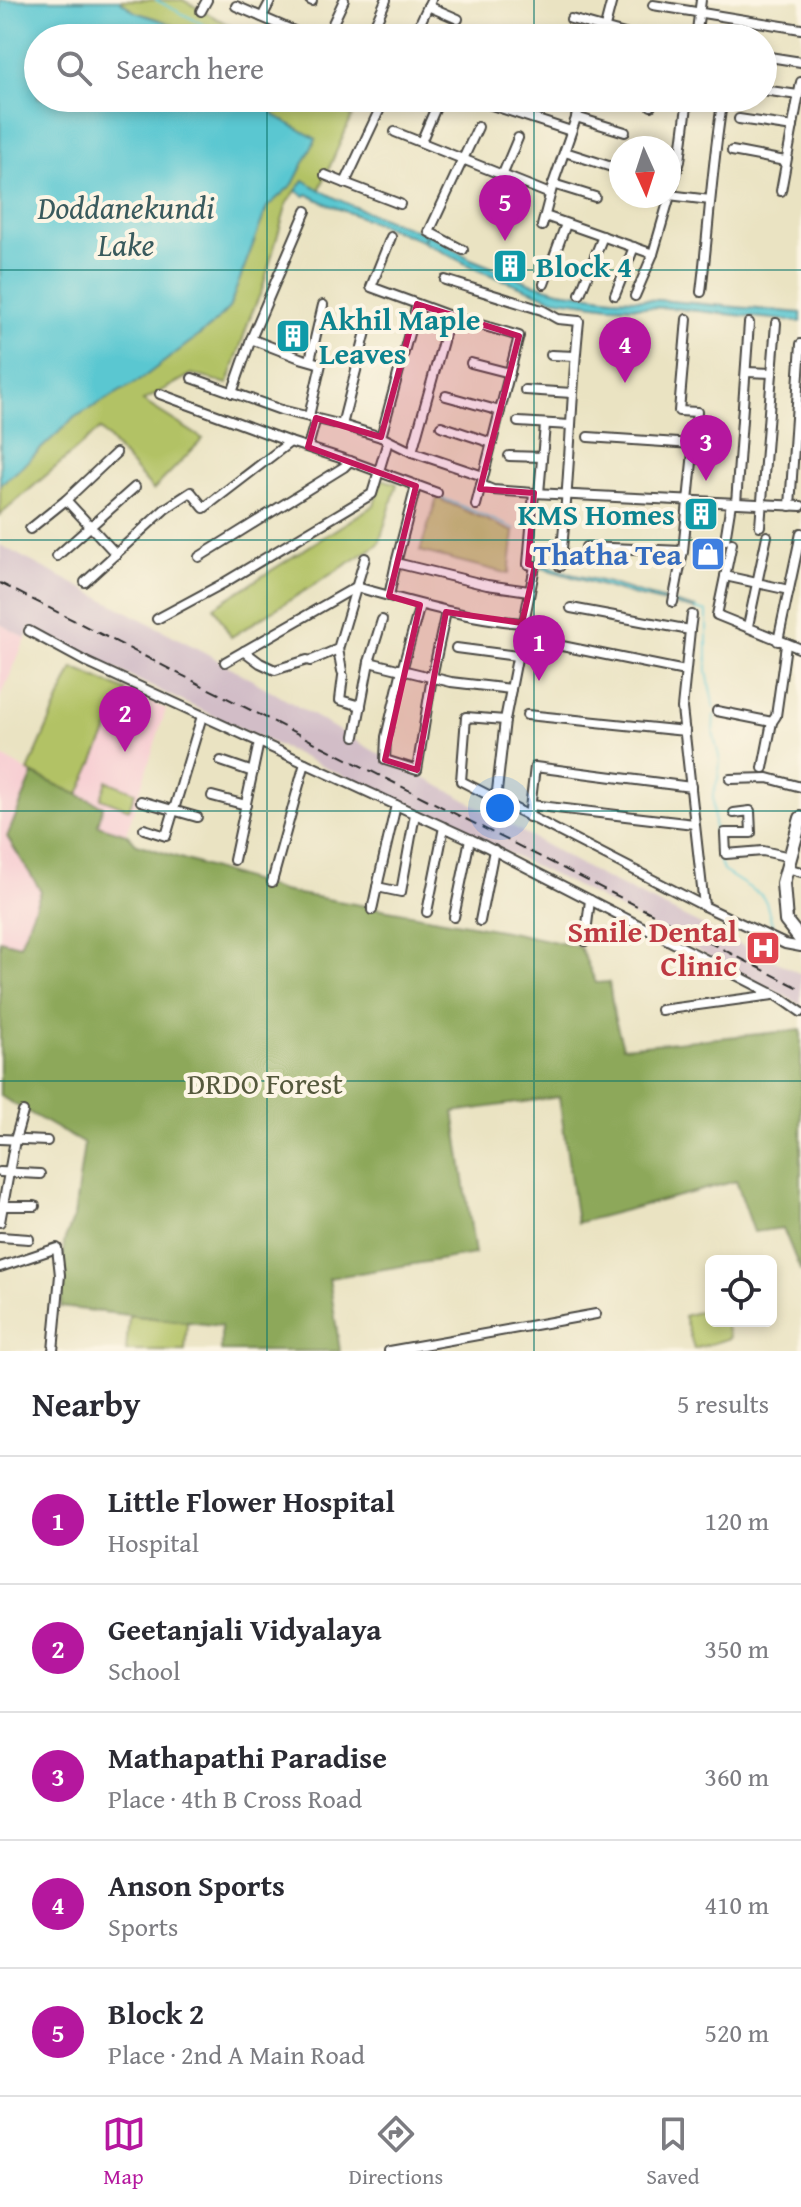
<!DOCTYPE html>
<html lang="en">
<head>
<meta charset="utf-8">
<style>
	body { margin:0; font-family:"Gentium Book Plus",serif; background:#f7f7f7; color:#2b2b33 }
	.controls { position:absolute; right:24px; bottom:24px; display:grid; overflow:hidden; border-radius:12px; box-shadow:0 4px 12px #0003 }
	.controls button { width:72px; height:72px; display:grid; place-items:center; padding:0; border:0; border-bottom:2px solid #e1e1e2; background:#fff; color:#2b2b33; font:40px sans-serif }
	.compass { position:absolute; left:609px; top:136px; width:72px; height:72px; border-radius:50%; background:#fff; box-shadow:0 4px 12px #0003; rotate:177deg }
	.you { position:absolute; left:500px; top:808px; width:28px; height:28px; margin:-20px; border:6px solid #fff; border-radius:50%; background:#1a73e8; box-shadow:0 0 0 12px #1a73e833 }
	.badge { display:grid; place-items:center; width:52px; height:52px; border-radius:50%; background:#b5179e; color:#fff; font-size:26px; font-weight:700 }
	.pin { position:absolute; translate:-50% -66px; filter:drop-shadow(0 2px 4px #0008) }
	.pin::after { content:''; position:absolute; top:42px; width:28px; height:24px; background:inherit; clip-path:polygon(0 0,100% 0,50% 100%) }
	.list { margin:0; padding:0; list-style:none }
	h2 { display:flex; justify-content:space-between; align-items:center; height:104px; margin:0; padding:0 32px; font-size:34px }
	h2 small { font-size:26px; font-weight:400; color:#7c7c81 }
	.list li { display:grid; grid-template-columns:52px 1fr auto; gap:24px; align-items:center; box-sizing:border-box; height:128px; padding:0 32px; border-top:2px solid #e1e1e2 }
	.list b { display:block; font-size:30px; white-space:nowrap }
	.list p { margin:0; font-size:26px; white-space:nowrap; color:#7c7c81 }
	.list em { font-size:26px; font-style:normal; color:#7c7c81 }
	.icon { flex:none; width:44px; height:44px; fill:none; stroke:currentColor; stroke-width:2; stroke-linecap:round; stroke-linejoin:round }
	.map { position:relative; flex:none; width:801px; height:1351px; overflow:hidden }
	.search { position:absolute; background:#fff; box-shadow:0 4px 12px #0003; left:24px; right:24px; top:24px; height:88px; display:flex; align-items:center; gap:20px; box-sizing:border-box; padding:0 28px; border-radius:44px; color:#7c7c81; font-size:30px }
	.sheet { height:744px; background:#fff }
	nav { display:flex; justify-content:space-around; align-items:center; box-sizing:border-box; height:112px; border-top:2px solid #e1e1e2; background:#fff; font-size:22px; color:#7c7c81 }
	nav a { display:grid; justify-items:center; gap:4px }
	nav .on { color:#b5179e }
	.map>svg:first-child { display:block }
	.built { fill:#f7cfd3 }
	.industrial { fill:#d2bdc7 }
	.green { fill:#b2c265; stroke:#6e7648; stroke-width:2 }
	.forest { fill:#8da85a; stroke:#5c6a42; stroke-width:2 }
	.water { fill:#5ac7d1; stroke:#42797e; stroke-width:2 }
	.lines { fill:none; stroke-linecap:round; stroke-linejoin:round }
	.stream { stroke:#5ac7d1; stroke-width:2 }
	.street-casing { stroke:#484742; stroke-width:12 }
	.secondary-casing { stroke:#484742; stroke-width:16 }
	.street { stroke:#fff; stroke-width:8 }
	.secondary { stroke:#fff; stroke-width:12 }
	.rail { stroke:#2b2b2b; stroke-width:2; stroke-dasharray:12 6; stroke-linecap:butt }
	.marked { fill:#c2185b; fill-opacity:0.2; stroke:#c2185b; stroke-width:6; stroke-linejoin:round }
	.grid { fill:none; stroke:#0f766e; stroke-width:2; stroke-opacity:0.55 }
	.labels { text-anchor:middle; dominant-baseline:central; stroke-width:8; stroke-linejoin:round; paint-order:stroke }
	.culture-label { font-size:30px; font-weight:bold; fill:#0d838f; stroke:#fcf5e5; text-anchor:start }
	.shop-label { font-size:30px; font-weight:bold; fill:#366cbe; stroke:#fcf5e5; text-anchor:end }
	.health-label { font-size:30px; font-weight:bold; fill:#be3a42; stroke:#fcf5e5; text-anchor:end }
	.park-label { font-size:30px; fill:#54583c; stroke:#fcf5e5 }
	.water-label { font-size:32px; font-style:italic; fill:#395a5d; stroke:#fcf5e5 }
</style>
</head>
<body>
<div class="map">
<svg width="801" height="1351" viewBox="0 0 801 1351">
	<rect width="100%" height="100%" fill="#fcf5e5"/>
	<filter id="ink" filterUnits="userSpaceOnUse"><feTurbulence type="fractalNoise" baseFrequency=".0125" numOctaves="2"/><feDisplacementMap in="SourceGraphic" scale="16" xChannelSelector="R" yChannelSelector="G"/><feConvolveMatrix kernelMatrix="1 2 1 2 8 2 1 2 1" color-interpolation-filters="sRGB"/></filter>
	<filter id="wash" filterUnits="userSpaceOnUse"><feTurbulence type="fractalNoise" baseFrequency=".006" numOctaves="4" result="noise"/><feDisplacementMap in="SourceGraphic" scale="32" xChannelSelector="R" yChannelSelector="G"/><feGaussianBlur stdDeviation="1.8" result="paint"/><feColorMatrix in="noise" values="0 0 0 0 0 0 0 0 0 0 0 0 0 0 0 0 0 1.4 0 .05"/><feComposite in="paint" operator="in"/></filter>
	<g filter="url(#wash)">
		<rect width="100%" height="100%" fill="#eae3c2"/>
		<!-- built -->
		<g class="built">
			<polygon points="0,624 26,638 0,699"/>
			<polygon points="126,691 166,709 126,834 97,825 78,796"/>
			<polygon points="0,755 33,774 7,837 41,891 20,945 0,940"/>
		</g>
		<!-- industrial -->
		<polygon class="industrial" points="0,545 206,653 379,754 455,794 599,875 801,974 801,1005 570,883 408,806 156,689 30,627 26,638 0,624"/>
		<!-- green -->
		<g class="green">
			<polygon points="119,0 183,0 253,38 201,38 163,21 135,12"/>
			<polygon points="268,98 342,98 344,99 339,110 352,116 319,191 304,180 287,203 262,290 250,317 228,384 192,374 143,401 203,439 153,490 100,429 0,515 0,484 15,473 75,417 140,380 210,327 229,308 267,207 293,184 316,139 273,115"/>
			<polygon points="382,479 397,484 379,544 231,637 214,607 374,505"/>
			<polygon points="437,498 514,532 509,574 420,551"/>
			<polygon points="73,668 126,691 78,796 28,771"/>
			<polygon points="107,781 135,792 129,809 101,798"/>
			<polygon points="711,1308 711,1321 725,1321 730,1338 694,1349 684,1316"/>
			<polygon points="129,1315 187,1322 185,1351 126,1351"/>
		</g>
		<!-- forest -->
		<polygon class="forest" points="33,774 103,806 98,825 126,834 137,844 282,891 505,931 580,947 596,983 609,982 614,1016 623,1047 801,1030 801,1272 783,1228 754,1232 736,1181 577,1223 559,1097 454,1112 475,1254 329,1278 340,1351 221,1351 221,1326 61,1307 64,1242 74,1217 84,1144 0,1096 0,940 20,945 41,891 7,837"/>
		<!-- water -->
		<g class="water">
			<polygon points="0,0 119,0 135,12 163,21 201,38 38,38 38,98 268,98 274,115 316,139 293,184 267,207 229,308 210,327 140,380 75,417 15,473 0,484"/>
			<path d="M304,180C341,205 384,218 426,234L422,241L329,205L307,194L305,196L296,191Z"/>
			<polygon points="427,233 471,259 531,283 559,291 613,298 659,300 801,313 801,322 671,308 610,306 551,298 480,271 423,242"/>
			<polygon points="540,563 571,574 609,583 640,593 696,608 696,610 632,595 539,567"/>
		</g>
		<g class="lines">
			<!-- stream -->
			<g class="stream">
				<polyline points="156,0 229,38"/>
				<polyline points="440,497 515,529"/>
				<polyline points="696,609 707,612 707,671 714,709"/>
				<polyline points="714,715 713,732 720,761 718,779 713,794 714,823 716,849 723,871 761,895 766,902 774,931"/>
			</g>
		</g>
	</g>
	<g filter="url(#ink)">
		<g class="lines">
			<!-- street casing -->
			<g class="street-casing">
				<g id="street">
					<polyline points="310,0 312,1"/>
					<polyline points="653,5 801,29"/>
					<polyline points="236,6 301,34"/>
					<polyline points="428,6 458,19"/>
					<polyline points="201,11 207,0"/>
					<polyline points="262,17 271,0"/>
					<polyline points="571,19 639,38"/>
					<polyline points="326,38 344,0"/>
					<polyline points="369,38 386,0"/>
					<polyline points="413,38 431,0"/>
					<polyline points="478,38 495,34 527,38"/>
					<polyline points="602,38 612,0"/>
					<polyline points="696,38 701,0"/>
					<polyline points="763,56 801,62"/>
					<polyline points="763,90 798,95"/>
					<polyline points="385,98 345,183 400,204"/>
					<polyline points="470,98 571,131"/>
					<polyline points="553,98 580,106"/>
					<polyline points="624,98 639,103"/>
					<polyline points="651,106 653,98"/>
					<polyline points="576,117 625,132"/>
					<polyline points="739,119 793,127"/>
					<polyline points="395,132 550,194"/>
					<polyline points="421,142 440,98"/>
					<polyline points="732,151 785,161"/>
					<polyline points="565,152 621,170"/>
					<polyline points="325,175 345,183"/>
					<polyline points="502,176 518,138"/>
					<polyline points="553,184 595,197"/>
					<polyline points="781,191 801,82"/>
					<polyline points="669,195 710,200"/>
					<polyline points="545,216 653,254"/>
					<polyline points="542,226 553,184 583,98"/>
					<polyline points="391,237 371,287 450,316 519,336 476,505"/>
					<polyline points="463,250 429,232 478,127"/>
					<path d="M445,280L542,310L558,319L579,321C570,403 570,485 560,566"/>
					<polyline points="544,284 566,224"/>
					<path d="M701,292C709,227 712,162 723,98"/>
					<polyline points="580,294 603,236"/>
					<polyline points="615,295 634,247"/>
					<polyline points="635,296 653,254 680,161 688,98"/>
					<polyline points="251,339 300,358 321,364 309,416"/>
					<polyline points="551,355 575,356"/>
					<polyline points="310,360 323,305"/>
					<polyline points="471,363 510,373"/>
					<polyline points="746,372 772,373"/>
					<polyline points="192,378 281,410 342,425 381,437 412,452 483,476"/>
					<polyline points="525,390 572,393"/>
					<polyline points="232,393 251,339 306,211"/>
					<polyline points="160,394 290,442"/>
					<polyline points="446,396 500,411"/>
					<polyline points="518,422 570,425"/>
					<polyline points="342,425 369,320"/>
					<polyline points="441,426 492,443"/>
					<polyline points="381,437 417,304"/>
					<polyline points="588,437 693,444"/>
					<polyline points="308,447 316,418"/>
					<polyline points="412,452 450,316"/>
					<polyline points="509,456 542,457"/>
					<polyline points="481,485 493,490 534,493 801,506"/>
					<polyline points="539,493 545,425"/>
					<polyline points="66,500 116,453"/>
					<polyline points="736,503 749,323"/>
					<polyline points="790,506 801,344"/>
					<polyline points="760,526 776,323"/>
					<polyline points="30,529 66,500 116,554"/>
					<polyline points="725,540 731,503"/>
					<polyline points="732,543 717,615 801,649"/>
					<polyline points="586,547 683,551"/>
					<polyline points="57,556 135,487"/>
					<polyline points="199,557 344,467 350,461"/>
					<polyline points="396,563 487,585 529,591"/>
					<polyline points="725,576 789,590"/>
					<polyline points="85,582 165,509 191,492 204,508 290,442 350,461 437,493"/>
					<polyline points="389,596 396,563 416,486"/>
					<polyline points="673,602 683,551 697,412 679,411 687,319"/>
					<polyline points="420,605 402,670 386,737 385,760 417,770 432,677 446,612"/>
					<polyline points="571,608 690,630 682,708 704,906"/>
					<polyline points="157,619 222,584 372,494 388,441"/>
					<polyline points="748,626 767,536"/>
					<polyline points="690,630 692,615"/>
					<polyline points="29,631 88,663 485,846 781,998 801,1012"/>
					<polyline points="778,641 801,533"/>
					<polyline points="562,646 685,671"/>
					<polyline points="456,648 517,656"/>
					<polyline points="244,651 260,663 275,670 307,660 310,661 338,649"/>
					<path d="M225,662L356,587C411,602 465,618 522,623"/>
					<polyline points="369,662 451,682 511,689"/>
					<polyline points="342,671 338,649 365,558"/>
					<polyline points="343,676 340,700 361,706"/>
					<polyline points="717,711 772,722"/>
					<polyline points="527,715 685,731"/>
					<polyline points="505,720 466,717 461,781 704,906 785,944 801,947"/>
					<polyline points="355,736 369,662 382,620"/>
					<polyline points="221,761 253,772"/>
					<polyline points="763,768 772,722 776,716 786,645"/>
					<polyline points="730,779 768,778 801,787"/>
					<polyline points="212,796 246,805"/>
					<polyline points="496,800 505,720 535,566 528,564 534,493"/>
					<polyline points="141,801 197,817"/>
					<polyline points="531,805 694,824"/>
					<polyline points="734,813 750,811 751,833 725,833 726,854 763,851 790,857"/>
					<polyline points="529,817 535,767 691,787"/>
					<polyline points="144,829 166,836 202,716"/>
					<polyline points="234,860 259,742"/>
					<polyline points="787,868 801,872"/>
					<polyline points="272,882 305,763"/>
					<polyline points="377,887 396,805"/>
					<polyline points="372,910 377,887 401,892 415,814"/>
					<polyline points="427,912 444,827"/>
					<polyline points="454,917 470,839"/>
					<polyline points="480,921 494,850"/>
					<polyline points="585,941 590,900"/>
					<polyline points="661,1010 773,995"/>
					<polyline points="0,1139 47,1141"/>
					<polyline points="0,1172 40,1174"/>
					<polyline points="1,1206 35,1206"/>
					<polyline points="0,1222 15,1140 23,1112"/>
					<polyline points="0,1237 29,1239"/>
					<polyline points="0,1267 57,1248 60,1275 53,1351"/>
					<polyline points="389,1351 596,1314"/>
				</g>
			</g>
			<!-- secondary casing -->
			<g class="secondary-casing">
				<polyline id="secondary" points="801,818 783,883 786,921 801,940"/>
			</g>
			<!-- street -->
			<use href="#street" class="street"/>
			<!-- secondary -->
			<use href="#secondary" class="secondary"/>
			<!-- rail -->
			<polyline class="rail" points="0,583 801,989"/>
		</g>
	</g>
	<!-- marked area -->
	<path class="marked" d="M417,304L519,336L480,489L534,493L528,564L535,566L522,623L446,612L417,770L385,760L420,605L389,596L416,486L308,447L316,418L381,437Z"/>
	<!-- grid -->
	<path class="grid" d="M267,0V38M534,0V38M267,98V1351M534,98V1351M0,270H801M0,540H801M0,811H801M0,1081H801"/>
	<!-- icons -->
	<defs>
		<g id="building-square" transform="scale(1.8)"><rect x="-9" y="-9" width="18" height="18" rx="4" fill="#0f9aa8" stroke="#fcf5e5"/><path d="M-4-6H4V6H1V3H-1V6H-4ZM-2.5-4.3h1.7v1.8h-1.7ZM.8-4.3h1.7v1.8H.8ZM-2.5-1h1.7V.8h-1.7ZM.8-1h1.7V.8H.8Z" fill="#fff"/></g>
		<g id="shop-square" transform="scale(1.8)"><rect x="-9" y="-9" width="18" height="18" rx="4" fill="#3f7fe0" stroke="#fcf5e5"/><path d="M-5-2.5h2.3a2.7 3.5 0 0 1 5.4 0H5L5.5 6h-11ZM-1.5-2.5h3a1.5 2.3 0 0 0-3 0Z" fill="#fff"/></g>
		<g id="hospital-square" transform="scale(1.8)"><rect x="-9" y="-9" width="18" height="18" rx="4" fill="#e0444e" stroke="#fcf5e5"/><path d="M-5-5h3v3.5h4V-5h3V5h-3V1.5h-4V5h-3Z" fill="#fff"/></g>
	</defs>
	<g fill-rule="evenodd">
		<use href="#building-square" x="510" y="266"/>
		<use href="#building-square" x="293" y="336"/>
		<use href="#building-square" x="701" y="514"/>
		<use href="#shop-square" x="708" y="554"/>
		<use href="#hospital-square" x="763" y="948"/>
	</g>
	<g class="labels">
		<!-- culture labels -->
		<g class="culture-label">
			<text x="536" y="266">Block 4</text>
			<text x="319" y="319">Akhil Maple<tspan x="319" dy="34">Leaves</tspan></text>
			<text x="675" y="514" text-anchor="end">KMS Homes</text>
		</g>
		<!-- shop labels -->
		<g class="shop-label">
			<text x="682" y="554">Thatha Tea</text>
		</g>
		<!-- health labels -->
		<g class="health-label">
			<text x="737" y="931">Smile Dental<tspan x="737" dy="34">Clinic</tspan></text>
		</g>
		<!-- park labels -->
		<g class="park-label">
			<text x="265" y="1083">DRDO Forest</text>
		</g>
		<!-- water labels -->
		<g class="water-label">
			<text x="126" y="207">Doddanekundi<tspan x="126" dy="37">Lake</tspan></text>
		</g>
	</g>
</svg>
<div class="controls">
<button><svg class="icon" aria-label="locate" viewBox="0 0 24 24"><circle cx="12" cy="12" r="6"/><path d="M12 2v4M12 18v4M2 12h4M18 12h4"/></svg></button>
</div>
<svg class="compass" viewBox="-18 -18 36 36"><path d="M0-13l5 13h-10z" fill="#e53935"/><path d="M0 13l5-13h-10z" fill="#7c7c81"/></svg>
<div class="you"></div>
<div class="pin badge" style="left:539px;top:681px">1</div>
<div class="pin badge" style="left:125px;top:752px">2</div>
<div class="pin badge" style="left:706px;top:481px">3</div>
<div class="pin badge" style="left:625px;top:383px">4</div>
<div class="pin badge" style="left:505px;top:241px">5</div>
<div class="search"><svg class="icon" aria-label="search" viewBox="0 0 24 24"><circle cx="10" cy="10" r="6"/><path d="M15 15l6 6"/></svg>Search here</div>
</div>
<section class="sheet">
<h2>Nearby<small>5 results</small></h2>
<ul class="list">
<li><span class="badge">1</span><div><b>Little Flower Hospital</b><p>Hospital</p></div><em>120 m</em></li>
<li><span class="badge">2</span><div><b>Geetanjali Vidyalaya</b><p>School</p></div><em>350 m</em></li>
<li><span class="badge">3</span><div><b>Mathapathi Paradise</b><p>Place · 4th B Cross Road</p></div><em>360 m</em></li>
<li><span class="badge">4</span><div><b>Anson Sports</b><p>Sports</p></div><em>410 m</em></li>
<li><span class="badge">5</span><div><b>Block 2</b><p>Place · 2nd A Main Road</p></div><em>520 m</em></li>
</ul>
</section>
<nav>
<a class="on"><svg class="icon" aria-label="map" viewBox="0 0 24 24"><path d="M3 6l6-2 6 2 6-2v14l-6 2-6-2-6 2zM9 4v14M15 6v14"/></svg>Map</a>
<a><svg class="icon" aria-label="directions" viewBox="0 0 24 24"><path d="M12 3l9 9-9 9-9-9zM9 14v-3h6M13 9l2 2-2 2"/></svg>Directions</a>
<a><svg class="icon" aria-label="saved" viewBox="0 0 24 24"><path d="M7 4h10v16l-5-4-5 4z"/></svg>Saved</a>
</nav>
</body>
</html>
